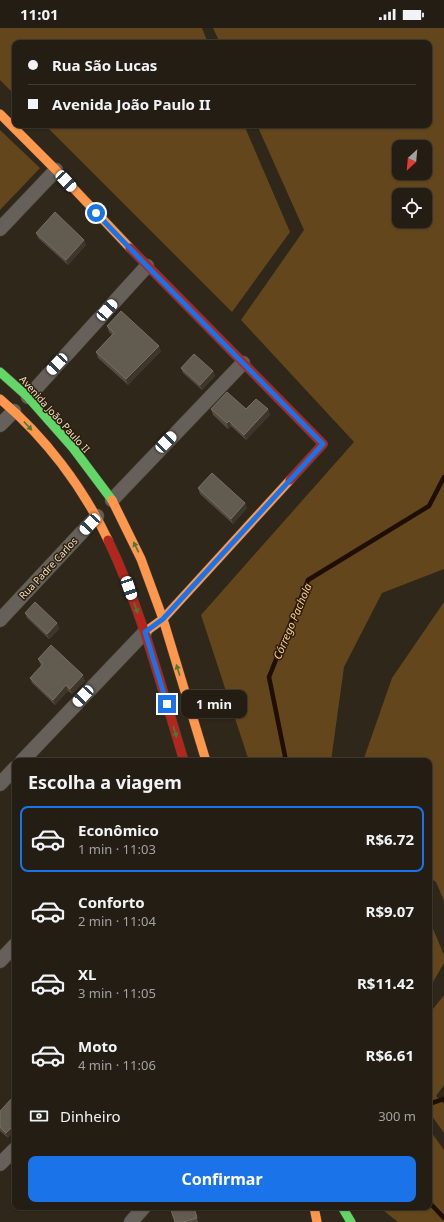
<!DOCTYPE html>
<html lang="pt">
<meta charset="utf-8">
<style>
body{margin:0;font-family:"Noto Sans",sans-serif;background:#2f2a22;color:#f1f3f6;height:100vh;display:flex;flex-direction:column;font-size:15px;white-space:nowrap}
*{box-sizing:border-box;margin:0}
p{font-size:13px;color:#a3a2a0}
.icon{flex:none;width:22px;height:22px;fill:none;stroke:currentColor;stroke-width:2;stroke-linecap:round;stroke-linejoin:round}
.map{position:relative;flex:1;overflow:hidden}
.side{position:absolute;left:12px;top:730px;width:420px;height:452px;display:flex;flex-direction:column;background:#231d14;border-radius:8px;box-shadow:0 1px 3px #0004,0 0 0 1px #403b34}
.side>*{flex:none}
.top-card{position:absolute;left:12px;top:12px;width:420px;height:88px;border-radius:8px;box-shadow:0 1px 3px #0004,0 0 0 1px #403b34;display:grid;align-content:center;height:88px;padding:0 16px;background:#231d14}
.needle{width:26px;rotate:206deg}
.tools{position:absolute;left:392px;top:112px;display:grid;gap:8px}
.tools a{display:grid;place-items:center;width:40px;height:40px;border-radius:8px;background:#231d14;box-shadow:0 1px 3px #0004,0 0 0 1px #403b34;font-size:20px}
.end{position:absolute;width:18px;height:18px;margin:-9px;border:5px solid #1a73e8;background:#fff;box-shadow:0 0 0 2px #fff}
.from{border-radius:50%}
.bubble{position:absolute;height:28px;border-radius:8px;background:#231d14;box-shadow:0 1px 3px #0004,0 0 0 1px #403b34;font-size:13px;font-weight:700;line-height:28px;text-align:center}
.car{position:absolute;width:12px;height:24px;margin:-12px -6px;border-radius:5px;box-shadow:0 0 3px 1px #0007;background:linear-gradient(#fff 24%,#345 0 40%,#fff 0 76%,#345 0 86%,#fff 0)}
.top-card b{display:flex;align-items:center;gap:14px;height:38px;font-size:15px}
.top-card b+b{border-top:1px solid #403b34}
.top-card i{width:10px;height:10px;background:#f1f3f6}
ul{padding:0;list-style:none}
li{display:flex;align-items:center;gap:12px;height:66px;margin:0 8px 6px;padding:0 8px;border:2px solid transparent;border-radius:8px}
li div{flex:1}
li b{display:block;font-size:15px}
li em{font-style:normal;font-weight:700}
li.active{border-color:#1a73e8}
li>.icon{width:36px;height:36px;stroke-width:1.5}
h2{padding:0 16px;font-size:18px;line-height:48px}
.pay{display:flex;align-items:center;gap:10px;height:44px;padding:0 16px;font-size:15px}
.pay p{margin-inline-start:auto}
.primary-button{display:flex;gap:8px;margin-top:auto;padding:8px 16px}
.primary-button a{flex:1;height:46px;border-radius:8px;background:#1a73e8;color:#fff;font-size:16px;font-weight:700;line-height:46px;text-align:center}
.status{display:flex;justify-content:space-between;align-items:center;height:28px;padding:0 20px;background:#231d14;direction:ltr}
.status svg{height:11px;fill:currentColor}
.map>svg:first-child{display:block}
</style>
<div class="status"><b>11:01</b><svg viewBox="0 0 49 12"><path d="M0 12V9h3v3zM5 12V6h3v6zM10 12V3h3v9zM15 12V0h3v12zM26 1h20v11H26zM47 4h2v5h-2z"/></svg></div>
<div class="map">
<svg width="444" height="1194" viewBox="0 0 444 1194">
<rect width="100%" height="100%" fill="#2f271a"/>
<!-- green -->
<path fill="#63461b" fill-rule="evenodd" d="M0,0H202L208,15H15V67L0,52Z
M213,0H444V541L382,565L344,639L331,733H249L201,587L354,414L241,292L304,202L257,97H429V15H220ZM399,119H425V145H399ZM399,167H425V193H399Z
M45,97H244L290,204L232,284Z
M0,102L40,140L0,182Z
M444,574V873L436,854L429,849V733H363L392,650Z
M429,891L444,927V935L429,961Z
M444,967V1057L436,1068L444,1076V1105L429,1084V986Z
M429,1101L444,1122V1194H398L379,1179H429Z"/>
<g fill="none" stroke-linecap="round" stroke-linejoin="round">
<!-- stream -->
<path stroke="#1f0e02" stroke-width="4.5" d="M286,733L269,649L308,552L429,478L444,449
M429,1076L444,1071
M429,1174L444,1190"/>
<defs>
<path id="street" d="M0,201L56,142
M28,369L147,238
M0,397L14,383
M112,472L243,335
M0,592L97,488
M22,733L145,604
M0,756L15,740
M0,933L15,917
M0,1136L15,1121
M131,1194L144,1179"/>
<path id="fast" d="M0,344L28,369L73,420L112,472
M342,1179L351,1194"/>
<path id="slow" d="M0,86L56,142L130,220
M0,371C45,409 83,459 108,512
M112,472L141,531L163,591L206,733
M145,604L163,591L290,452
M314,1179L317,1194"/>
<path id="jam" d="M130,220L323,416L290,452
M108,512C142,583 161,658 184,733"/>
</defs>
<!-- street casing -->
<use href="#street" stroke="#4b4339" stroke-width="15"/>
<!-- fast casing -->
<use href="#fast" stroke="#4b4339" stroke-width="10"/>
<!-- slow casing -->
<use href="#slow" stroke="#4b4339" stroke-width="10"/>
<!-- jam casing -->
<use href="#jam" stroke="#4b4339" stroke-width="10"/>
<!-- street -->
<use href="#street" stroke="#65605a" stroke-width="14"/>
<!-- fast -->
<use href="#fast" stroke="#63d668" stroke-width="9"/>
<!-- slow -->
<use href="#slow" stroke="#ff974d" stroke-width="9"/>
<!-- jam -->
<use href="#jam" stroke="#b3261e" stroke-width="9"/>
</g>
<!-- wall -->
<path fill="#524b40" d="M36,205L84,212L86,217L68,237L38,210Z
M107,298L161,323L128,357L98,330L96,324L112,307L109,304Z
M181,340L213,343L215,348L202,362L183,345Z
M211,381H268L270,387L246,412L231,398L228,401L213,387Z
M198,460L245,475L247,480L233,496L200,466Z
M25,585L57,595L59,601L49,611L27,590Z
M38,631L85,653L72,666L68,663L55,677L32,655L30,650L41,638Z
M0,1083L8,1110L0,1103Z
M194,1179L198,1194H175Z"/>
<!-- shaded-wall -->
<path fill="#3d362a" d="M84,212L86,217L68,237L66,232Z
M159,318L161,323L128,357L126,351Z
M213,343L215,348L202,362L200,357Z
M268,381L270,387L246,412L244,407Z
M229,393L231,398L228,401L227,395Z
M245,475L247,480L233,496L231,491Z
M57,595L59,601L49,611L47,606Z
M83,647L85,653L72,666L70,661Z
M66,657L68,663L55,677L53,672Z
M15,1096V1103L8,1110L6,1105Z"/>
<!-- building -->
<path fill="#625b4f" stroke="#776f63" d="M55,184L84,212L66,232L36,205Z
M121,283L159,318L126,351L96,324L114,305L107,298Z
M194,326L213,343L200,357L181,340Z
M227,364L246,381L256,371L268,381L244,407L229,393L227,395L211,381Z
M212,445L245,475L231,491L198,460Z
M35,574L57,595L47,606L25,585Z
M51,617L83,647L70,661L66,657L53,672L30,650L43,636L38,631Z
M15,1067V1096L6,1105L0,1099V1083Z
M170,1179H194L197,1190L183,1194H175Z"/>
<!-- one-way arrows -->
<defs><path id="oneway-solid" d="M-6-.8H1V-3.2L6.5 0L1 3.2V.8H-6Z"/></defs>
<g fill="#487a38">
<use href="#oneway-solid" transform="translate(28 398) rotate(47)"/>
<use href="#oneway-solid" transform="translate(136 519) rotate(-116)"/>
<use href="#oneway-solid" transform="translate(136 580) rotate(70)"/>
<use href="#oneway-solid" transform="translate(178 642) rotate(-107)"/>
<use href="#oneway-solid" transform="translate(175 704) rotate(73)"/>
</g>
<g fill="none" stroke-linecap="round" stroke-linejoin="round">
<!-- route -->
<path stroke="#1a73e8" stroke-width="5" d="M96,185L147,238L323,416L163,591L145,604L167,676"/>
</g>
<g text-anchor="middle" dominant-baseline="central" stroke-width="3" stroke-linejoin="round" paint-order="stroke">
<!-- street labels -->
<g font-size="10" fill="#e7ddcf" stroke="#2e1e07">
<text transform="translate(55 386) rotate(48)">Avenida João Paulo II</text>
<text transform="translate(48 540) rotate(-47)">Rua Padre Carlos</text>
</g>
<!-- water labels -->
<g font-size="11" font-style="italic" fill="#f7cc94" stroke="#2e1e07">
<text transform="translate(292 593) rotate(-67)">Córrego Pachola</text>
</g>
</g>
</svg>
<div class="tools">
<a><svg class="needle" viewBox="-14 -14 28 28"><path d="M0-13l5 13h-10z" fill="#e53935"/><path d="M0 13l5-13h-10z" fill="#a3a2a0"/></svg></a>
<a><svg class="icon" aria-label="locate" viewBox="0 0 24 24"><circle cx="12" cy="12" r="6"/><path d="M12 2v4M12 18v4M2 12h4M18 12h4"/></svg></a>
</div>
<i class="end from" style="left:96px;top:185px"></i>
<i class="end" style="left:167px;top:676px"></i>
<div class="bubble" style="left:181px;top:662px;width:66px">1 min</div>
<i class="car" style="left:66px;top:153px;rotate:137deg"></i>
<i class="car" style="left:107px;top:282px;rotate:42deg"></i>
<i class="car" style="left:57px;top:336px;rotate:223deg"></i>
<i class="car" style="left:166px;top:414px;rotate:44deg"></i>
<i class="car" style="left:90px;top:496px;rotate:223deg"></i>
<i class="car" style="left:129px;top:560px;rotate:161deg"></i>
<i class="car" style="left:83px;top:668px;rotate:223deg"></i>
<div class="top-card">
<b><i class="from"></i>Rua São Lucas</b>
<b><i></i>Avenida João Paulo II</b>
</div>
<section class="side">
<h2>Escolha a viagem</h2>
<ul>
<li class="active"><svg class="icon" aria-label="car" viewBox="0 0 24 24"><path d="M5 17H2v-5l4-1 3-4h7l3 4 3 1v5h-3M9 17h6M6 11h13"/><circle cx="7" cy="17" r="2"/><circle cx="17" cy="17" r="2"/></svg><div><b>Econômico</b><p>1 min · 11:03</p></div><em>R$6.72</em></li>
<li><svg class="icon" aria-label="car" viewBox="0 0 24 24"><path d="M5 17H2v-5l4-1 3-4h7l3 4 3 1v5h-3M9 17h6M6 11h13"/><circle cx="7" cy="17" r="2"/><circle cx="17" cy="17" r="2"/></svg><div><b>Conforto</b><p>2 min · 11:04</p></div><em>R$9.07</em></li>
<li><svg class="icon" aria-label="car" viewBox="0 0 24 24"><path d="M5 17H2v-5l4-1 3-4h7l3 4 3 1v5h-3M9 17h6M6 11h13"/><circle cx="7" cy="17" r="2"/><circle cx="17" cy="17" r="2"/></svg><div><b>XL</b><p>3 min · 11:05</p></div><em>R$11.42</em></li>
<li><svg class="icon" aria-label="car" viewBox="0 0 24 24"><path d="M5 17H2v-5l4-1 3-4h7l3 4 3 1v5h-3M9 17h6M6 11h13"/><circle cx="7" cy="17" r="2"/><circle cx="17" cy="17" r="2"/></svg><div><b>Moto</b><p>4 min · 11:06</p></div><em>R$6.61</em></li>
</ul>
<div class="pay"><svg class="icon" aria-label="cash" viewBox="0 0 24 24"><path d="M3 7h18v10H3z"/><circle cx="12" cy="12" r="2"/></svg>Dinheiro<p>300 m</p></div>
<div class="primary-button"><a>Confirmar</a></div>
</section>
</div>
